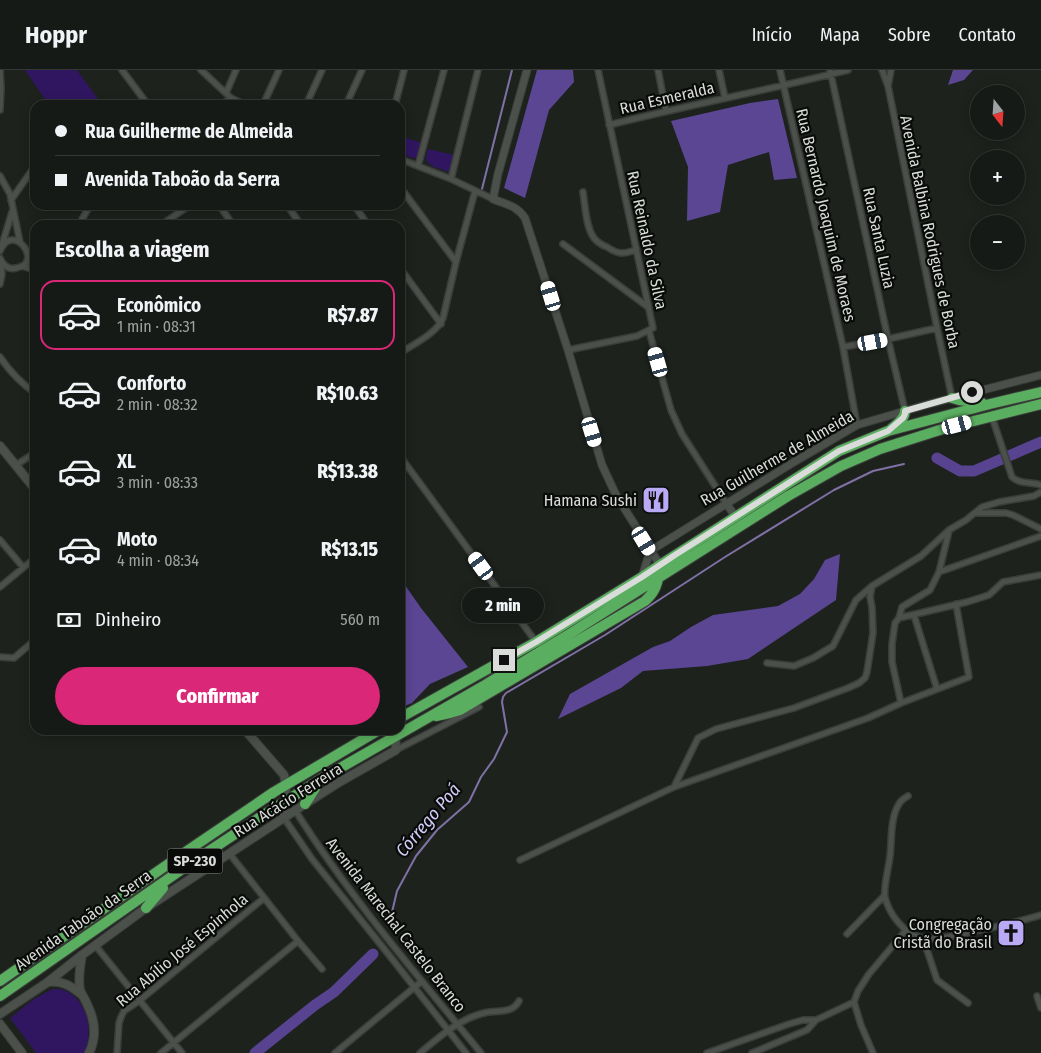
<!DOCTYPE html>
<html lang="pt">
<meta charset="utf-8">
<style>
body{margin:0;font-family:"Fira Sans Condensed",sans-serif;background:#1f231f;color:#f1f3f6;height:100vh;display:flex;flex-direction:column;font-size:19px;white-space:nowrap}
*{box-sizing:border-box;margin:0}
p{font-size:16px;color:#9ea1a1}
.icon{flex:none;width:28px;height:28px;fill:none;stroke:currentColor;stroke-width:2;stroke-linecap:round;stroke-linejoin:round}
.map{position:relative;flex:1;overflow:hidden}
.sheet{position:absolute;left:30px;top:150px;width:375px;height:515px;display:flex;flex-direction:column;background:#161a16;border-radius:15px;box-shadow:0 2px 12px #0003,0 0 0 1px #353835}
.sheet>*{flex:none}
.hud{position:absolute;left:30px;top:30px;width:375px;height:110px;border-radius:15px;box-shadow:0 2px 12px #0003,0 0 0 1px #353835;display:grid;align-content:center;height:110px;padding:0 25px;background:#161a16}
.needle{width:32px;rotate:163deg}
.tools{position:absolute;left:970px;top:15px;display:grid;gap:10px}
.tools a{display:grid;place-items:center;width:55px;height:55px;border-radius:50%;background:#161a16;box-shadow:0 2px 12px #0003,0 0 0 1px #353835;font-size:25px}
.end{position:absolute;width:22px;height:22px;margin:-11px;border:6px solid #d9dcd9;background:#111;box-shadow:0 0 0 2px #111}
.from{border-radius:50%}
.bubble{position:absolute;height:35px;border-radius:18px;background:#161a16;box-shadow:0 2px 12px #0003,0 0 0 1px #353835;font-size:16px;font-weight:800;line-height:35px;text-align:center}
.car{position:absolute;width:15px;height:30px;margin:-15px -8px;border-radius:6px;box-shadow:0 0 4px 1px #0007;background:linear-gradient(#fff 24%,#345 0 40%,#fff 0 76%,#345 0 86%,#fff 0)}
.hud b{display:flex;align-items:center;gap:18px;height:48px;font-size:19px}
.hud b+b{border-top:1px solid #353835}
.hud i{width:12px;height:12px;background:#f1f3f6}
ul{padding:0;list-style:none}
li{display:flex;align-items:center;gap:15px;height:70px;margin:0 10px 8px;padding:0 15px;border:2px solid transparent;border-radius:15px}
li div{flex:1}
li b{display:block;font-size:19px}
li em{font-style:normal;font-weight:800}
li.current{border-color:#db2777}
li>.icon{width:45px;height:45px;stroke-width:1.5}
h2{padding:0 25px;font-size:22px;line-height:60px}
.pay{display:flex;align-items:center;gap:12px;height:55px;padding:0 25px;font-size:19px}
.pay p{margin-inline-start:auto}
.cta{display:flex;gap:10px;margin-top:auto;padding:10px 25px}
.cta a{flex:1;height:58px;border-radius:30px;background:#db2777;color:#fff;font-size:20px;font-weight:800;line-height:58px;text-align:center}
header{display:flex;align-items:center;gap:30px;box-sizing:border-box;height:70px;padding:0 25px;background:#161a16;border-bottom:1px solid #353835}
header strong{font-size:24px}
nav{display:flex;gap:28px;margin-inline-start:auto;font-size:18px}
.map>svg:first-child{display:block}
</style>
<header>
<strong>Hoppr</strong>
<nav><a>Início</a><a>Mapa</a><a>Sobre</a><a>Contato</a></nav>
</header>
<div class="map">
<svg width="1041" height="983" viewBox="0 0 1041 983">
<rect width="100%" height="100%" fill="#1d221d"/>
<!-- green -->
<path fill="#301660" d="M25,0H77L98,29L90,35H49Z
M400,66L422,73L418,88H413L400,83Z
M428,79L454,85L449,102L434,97L427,92L426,88Z
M52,919C56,919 61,919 64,920C88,930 94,962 84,983H36L10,948L34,929Z"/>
<!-- forest -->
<path fill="#5b4693" d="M537,0H573L574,12L549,40L525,128L504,118Z
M953,0H973L964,10L948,15Z
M778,29L797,108L774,110L769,82L728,95L720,142L687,151L688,97L671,51L750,33Z
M840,484L836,530L748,589L707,596L643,601L621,618L558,649L570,624L653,577L670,571L691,557L713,545L778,536L800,524L814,509L825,490Z
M400,508L421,538L468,597L430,614L412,633L400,638Z"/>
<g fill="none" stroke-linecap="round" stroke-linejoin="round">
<!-- stream -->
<path stroke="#7f71a6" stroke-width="2" d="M482,119L512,0
M389,855L397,821L416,786L437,760L469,732L481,707L494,689L507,662L502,632L503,627L506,623L605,565L725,487L834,420L873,401L904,394"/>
<!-- river -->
<path stroke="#584390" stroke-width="11" d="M937,388L960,401H974L1041,372
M255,983L315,935L334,922L373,884"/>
<defs>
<path id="minor" d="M122,0L148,35
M201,0L231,28L246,35
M658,0L666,41
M719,0L725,28
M780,0L843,277L857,355
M830,0L888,269L905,341
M882,0L888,16
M891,0L888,16L937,258L952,328
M226,23L236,0
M221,35L231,28
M263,35L279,0
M306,35L322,0
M346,35L362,0
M395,35L404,0
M0,40L1,18L0,0
M609,55C689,35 768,20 848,0
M400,89L451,109L493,129
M418,96L444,0
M0,106L10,124L20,172
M451,109L478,0
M400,117L456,192
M583,122C585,135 586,158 594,168C597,172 602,175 607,177C619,185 623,184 636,180
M11,130L35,96
M219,135L233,155
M287,135L301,155
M354,135L368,155
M79,155L90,135
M161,155L190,135
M563,174L648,237
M2,175L12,142
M0,181C13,150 45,194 16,198C8,200 3,195 0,188
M22,196L35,200
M400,198L441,254
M0,214L2,204L0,190
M649,261L671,340L682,364L726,433
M843,277L888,269L937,258
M568,280L637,266L653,258L598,0
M400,283C414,274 437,263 443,248L456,192L475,121
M0,287C10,302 21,313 35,323
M992,347L1012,407C1019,414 1031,412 1041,415
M400,386L536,572
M16,395L35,383
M976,443H1006L1013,445L1041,459
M0,470L23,497
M939,502L1041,466
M0,517L35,488
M914,545L937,619
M899,548L967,532L989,525L1003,512L1041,505
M0,587L14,588L35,570
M767,593L794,596L813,588L833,576L856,530L872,516L921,486L949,460L966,450L982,437L999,432L1034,426L1041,422
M901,633L892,592V574L895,553L899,548L902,537L930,520L939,502L949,461
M396,680L479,637
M674,717L698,668L716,659L794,638L848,618L859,613L865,608L867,602L873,563L872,537L870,527L872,516
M908,726C905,728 901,730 899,734C890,748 892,769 890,786C889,796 883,818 885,827C889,844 904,864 922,868C935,871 950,866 963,864C989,858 1015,853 1041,845
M295,740C349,826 417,905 481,983
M284,748L312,789L389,885L466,983
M229,783L298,871L322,899
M520,790L674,717L868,648L901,633L969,607L956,534
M847,864L884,826
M923,868L937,910L968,933
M95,875L182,983
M1037,926L1041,938
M117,983L119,953L121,947L124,941L139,931L264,828
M161,983L298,871
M335,983L422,911
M420,983C439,967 459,949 484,943C496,940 513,944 519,931
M707,983L789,954L803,950H816
M752,983L807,960L816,950L854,932
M873,983L861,955L854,932L858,921L869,904L906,860"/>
<path id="tertiary" d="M527,0L498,104L493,129C507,135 516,135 525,148L568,280L602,395L616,425L660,495
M726,433L737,449
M650,481L794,392L857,355L929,334L1041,305
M642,507L650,481"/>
<path id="secondary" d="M0,376L35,419
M245,660L284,705L286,715L284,748
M82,885C80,896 78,908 80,920C82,925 85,929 87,934C95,950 97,967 89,983
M48,912C62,910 71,916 82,925
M0,944L48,912L82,885L146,838L305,734L338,713L396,680L395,660
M0,954L22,983"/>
<path id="motorway" d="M952,328L959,330L982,333
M891,359C897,354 905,349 905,341
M436,646L450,643L460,640L645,531C654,523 657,516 659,504
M400,648L536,572L642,507L660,495L839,381L888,361L990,334L1041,322
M305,734L319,712
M146,838L163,818
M0,911L187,781L274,722L379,660
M0,926L188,795L265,744L321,709L485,615L571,563L788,426L841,396L880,379L946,358L1041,334"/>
</defs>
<!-- minor casing -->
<use href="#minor" stroke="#3a3d3a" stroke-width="8"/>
<!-- tertiary casing -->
<use href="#tertiary" stroke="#3a3d3a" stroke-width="9"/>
<!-- secondary casing -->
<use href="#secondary" stroke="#3a3d3a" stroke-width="10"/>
<!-- motorway casing -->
<use href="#motorway" stroke="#3a3d3a" stroke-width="12"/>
<!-- minor -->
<use href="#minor" stroke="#4b504b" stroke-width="5"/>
<!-- tertiary -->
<use href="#tertiary" stroke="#4b504b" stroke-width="7"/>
<!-- secondary -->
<use href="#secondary" stroke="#4b504b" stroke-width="8"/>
<!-- motorway -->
<use href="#motorway" stroke="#5aae5f" stroke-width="10"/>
</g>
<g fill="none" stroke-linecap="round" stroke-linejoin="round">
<!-- route -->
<path stroke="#d9dcd9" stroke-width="6" d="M504,590L536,572L642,507L675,485L839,381L888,361L903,348L905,344V341L972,322"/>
</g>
<!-- icons -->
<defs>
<symbol id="restaurant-square" viewBox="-11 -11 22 22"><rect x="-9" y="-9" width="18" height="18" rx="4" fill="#baaaf6" stroke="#090b09"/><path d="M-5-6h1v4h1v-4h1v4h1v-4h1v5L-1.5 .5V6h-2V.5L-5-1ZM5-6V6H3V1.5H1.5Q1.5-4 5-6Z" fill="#111"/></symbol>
<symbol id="church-square" viewBox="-11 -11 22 22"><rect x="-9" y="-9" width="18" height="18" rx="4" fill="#baaaf6" stroke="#090b09"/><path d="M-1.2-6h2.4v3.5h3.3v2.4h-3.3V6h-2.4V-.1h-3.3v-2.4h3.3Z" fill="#111"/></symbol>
</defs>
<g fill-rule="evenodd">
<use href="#restaurant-square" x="640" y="414" width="32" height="32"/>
<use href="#church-square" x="995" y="847" width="32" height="32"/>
</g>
<g text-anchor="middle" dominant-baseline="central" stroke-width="4.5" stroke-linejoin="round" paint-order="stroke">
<!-- shield labels -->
<rect fill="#090b09" stroke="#9b9d9b" stroke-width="1" x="167.5" y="778.5" width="55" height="25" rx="4"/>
<g font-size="15" font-weight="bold" fill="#d9dcd9">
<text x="195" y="791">SP-230</text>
</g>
<!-- street labels -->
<g font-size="16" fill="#d9dcd9" stroke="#090b09">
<text transform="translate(667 28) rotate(-13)">Rua Esmeralda</text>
<text transform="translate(826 145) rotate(77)">Rua Bernardo Joaquim de Moraes</text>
<text transform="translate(930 162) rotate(78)">Avenida Balbina Rodrigues de Borba</text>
<text transform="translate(879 168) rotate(78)">Rua Santa Luzia</text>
<text transform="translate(647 170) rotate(78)">Rua Reinaldo da Silva</text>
<text transform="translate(777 388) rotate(-30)">Rua Guilherme de Almeida</text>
<text transform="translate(288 730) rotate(-32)">Rua Acácio Ferreira</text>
<text transform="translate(83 850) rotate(-35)">Avenida Taboão da Serra</text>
<text transform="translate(396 855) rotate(52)">Avenida Marechal Castelo Branco</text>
<text transform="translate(182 880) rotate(-40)">Rua Abílio José Espinhola</text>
</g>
<!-- poi labels -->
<g font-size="16" fill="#d9dcd9" stroke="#090b09" text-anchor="end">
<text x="637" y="430">Hamana Sushi</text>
<text x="992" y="854">Congregação<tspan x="992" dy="18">Cristã do Brasil</tspan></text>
</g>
<!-- water labels -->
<g font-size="18" font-style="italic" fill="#d4ccf8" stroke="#090b09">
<text transform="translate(428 750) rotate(-50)">Córrego Poá</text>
</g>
</g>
</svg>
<div class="tools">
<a><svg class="needle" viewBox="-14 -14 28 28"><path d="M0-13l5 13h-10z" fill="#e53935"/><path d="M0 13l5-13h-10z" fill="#9ea1a1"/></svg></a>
<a>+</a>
<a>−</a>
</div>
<i class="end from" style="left:972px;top:322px"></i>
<i class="end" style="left:504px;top:590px"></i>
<div class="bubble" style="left:462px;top:518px;width:82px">2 min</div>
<i class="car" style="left:551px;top:226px;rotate:343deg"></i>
<i class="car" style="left:873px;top:272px;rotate:80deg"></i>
<i class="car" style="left:658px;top:292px;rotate:344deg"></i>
<i class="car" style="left:957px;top:355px;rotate:75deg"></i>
<i class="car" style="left:592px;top:362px;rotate:163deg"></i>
<i class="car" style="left:644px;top:471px;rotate:149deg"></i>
<i class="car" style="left:481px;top:496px;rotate:324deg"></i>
<div class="hud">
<b><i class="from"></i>Rua Guilherme de Almeida</b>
<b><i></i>Avenida Taboão da Serra</b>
</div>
<section class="sheet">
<h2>Escolha a viagem</h2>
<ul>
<li class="current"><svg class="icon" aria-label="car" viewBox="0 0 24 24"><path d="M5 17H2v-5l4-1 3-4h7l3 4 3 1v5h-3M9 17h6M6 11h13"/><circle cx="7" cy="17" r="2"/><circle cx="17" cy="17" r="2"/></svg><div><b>Econômico</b><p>1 min · 08:31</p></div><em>R$7.87</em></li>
<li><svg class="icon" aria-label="car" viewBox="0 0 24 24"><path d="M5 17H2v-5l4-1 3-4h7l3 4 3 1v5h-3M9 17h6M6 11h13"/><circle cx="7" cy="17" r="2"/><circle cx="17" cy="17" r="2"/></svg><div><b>Conforto</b><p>2 min · 08:32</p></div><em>R$10.63</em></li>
<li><svg class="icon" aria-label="car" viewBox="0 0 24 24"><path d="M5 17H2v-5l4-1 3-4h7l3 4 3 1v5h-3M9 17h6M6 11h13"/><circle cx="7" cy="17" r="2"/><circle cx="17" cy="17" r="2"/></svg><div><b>XL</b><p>3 min · 08:33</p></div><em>R$13.38</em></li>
<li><svg class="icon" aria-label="car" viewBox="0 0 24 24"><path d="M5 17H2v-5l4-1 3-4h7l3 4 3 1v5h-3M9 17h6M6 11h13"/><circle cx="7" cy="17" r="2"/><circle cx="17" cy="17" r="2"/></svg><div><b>Moto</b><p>4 min · 08:34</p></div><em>R$13.15</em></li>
</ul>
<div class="pay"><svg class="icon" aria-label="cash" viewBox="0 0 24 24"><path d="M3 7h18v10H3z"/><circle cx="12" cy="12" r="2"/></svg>Dinheiro<p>560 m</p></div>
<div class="cta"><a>Confirmar</a></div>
</section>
</div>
